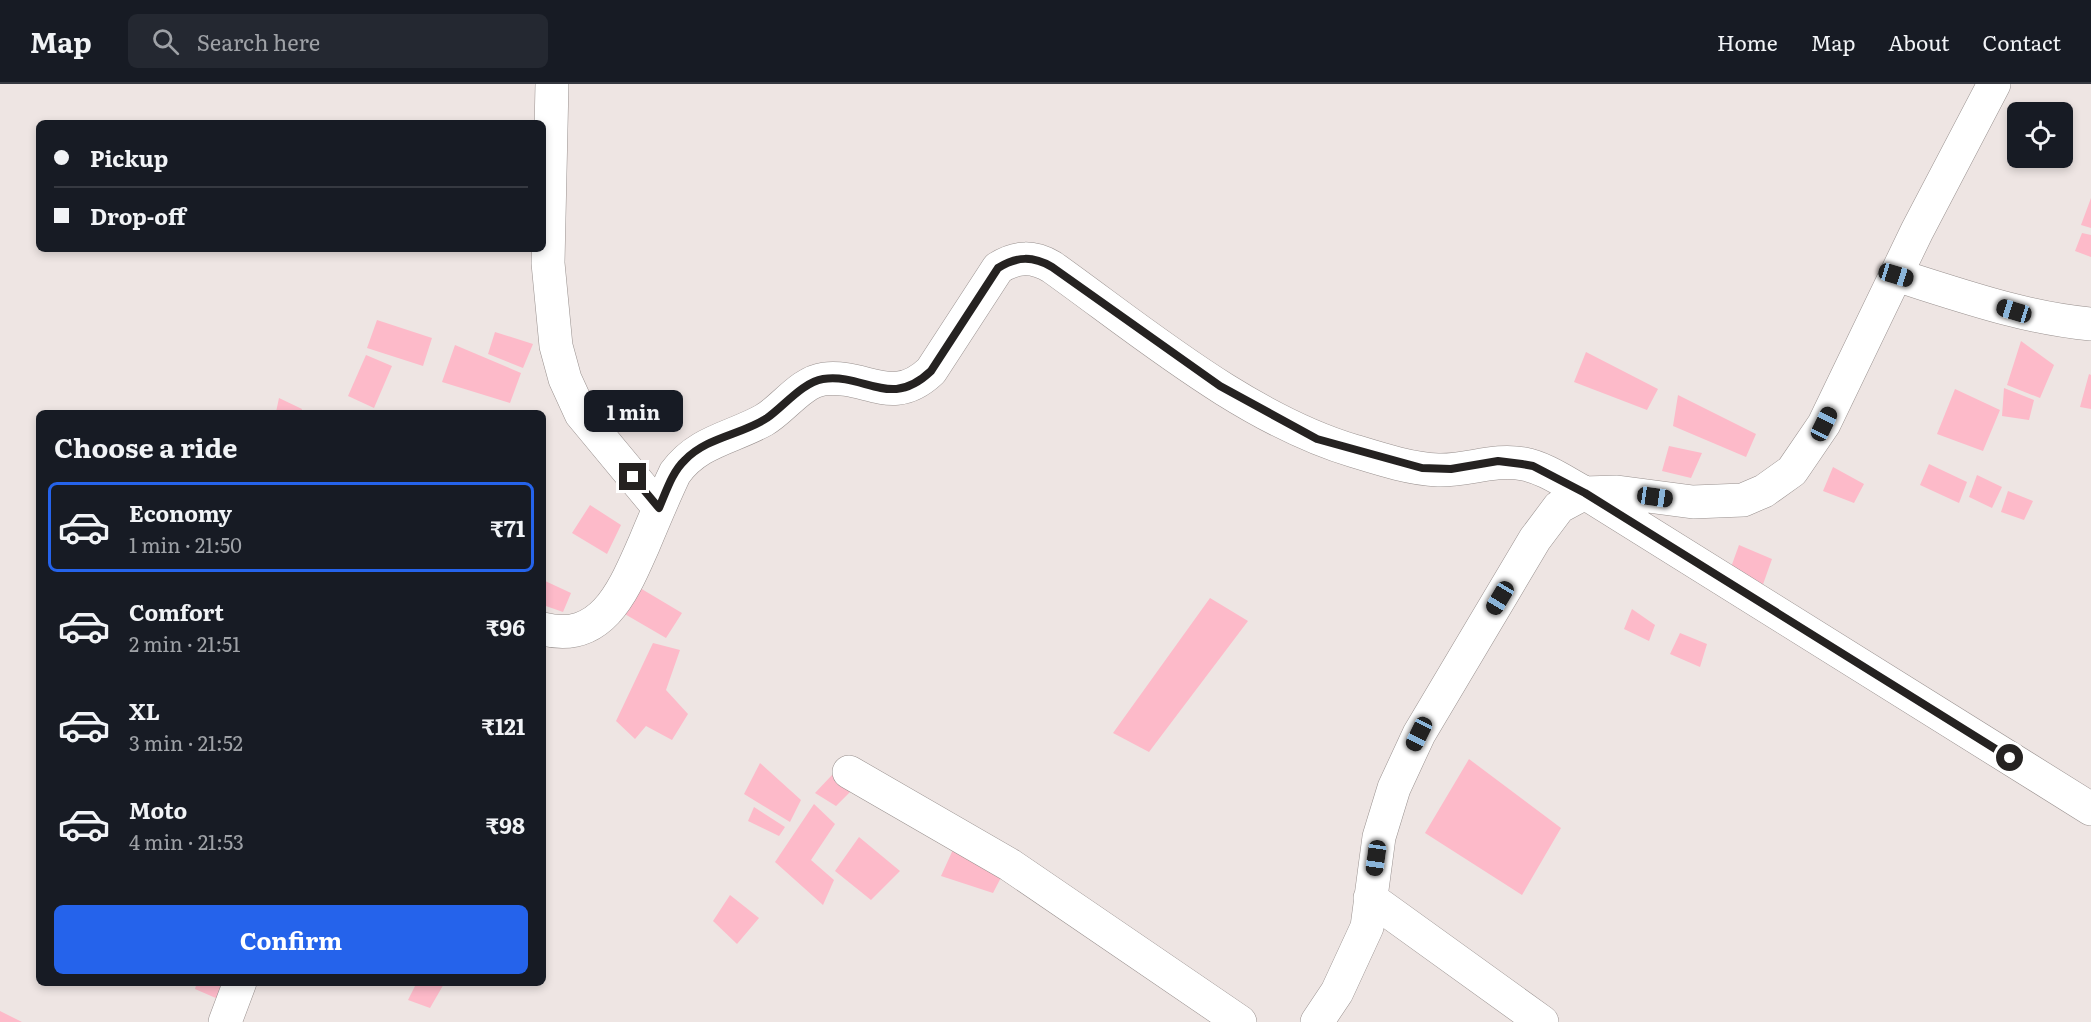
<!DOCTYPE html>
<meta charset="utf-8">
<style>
body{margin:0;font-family:Literata,serif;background:#242831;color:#f1f3f6;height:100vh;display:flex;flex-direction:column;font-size:22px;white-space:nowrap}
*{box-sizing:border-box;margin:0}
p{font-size:20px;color:#9ea1a6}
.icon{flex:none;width:33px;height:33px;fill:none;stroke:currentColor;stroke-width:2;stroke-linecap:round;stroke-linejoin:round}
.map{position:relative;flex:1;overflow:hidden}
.drawer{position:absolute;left:36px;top:326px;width:510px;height:576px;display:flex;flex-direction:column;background:#171b24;border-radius:9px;box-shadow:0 3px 9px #0003}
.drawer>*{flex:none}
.top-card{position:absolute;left:36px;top:36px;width:510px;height:132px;border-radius:9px;box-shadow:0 3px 9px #0003;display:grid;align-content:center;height:132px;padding:0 18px;background:#171b24}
.controls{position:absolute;left:2007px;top:18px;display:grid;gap:12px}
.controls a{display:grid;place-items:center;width:66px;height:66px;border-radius:9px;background:#171b24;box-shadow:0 3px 9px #0003;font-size:30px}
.end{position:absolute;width:27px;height:27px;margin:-14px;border:8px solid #252221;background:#fff;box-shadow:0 0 0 3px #fff}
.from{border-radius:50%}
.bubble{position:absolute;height:42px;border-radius:9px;background:#171b24;box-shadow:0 3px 9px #0003;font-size:20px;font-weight:700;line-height:42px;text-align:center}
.car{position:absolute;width:18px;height:36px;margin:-18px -9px;border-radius:8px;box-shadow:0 0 4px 2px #0007;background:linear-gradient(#222 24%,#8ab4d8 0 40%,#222 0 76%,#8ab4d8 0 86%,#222 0)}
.top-card b{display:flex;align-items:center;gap:21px;height:57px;font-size:22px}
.top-card b+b{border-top:2px solid #363941}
.top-card i{width:15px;height:15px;background:#f1f3f6}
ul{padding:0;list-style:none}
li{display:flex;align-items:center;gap:18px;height:90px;margin:0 12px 9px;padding:0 6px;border:3px solid transparent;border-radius:9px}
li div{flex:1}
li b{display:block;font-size:22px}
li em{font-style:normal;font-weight:700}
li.active{border-color:#2563eb}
li>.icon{width:54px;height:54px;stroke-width:1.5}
h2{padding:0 18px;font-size:27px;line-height:72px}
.action{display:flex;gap:12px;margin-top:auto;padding:12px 18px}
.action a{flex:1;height:69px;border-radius:9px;background:#2563eb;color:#fff;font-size:24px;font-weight:700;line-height:69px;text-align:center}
header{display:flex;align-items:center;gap:36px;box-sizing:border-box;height:84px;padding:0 30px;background:#171b24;border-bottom:2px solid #363941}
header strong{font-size:28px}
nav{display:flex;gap:33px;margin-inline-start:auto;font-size:21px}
.search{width:420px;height:54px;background:#242831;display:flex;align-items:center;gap:15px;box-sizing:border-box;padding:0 21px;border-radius:9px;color:#9ea1a6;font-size:22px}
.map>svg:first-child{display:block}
</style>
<header>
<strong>Map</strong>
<div class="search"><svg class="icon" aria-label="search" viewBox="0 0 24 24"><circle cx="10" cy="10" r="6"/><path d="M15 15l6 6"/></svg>Search here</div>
<nav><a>Home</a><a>Map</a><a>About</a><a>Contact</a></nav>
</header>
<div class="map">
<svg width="2091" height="938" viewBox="0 0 2091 938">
<rect width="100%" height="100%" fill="#eee5e3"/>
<!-- building -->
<path fill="#fdbac9" d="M2091,114V144L2081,141Z
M2082,149L2091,151V173L2075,167Z
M377,236L432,254L423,282L367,264Z
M495,248L533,260L523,284L488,270Z
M2021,257L2054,281L2040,314L2007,301Z
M455,261L521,289L510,319L442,298Z
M1586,268L1658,305L1647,326L1574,298Z
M366,271L392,282L374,324L348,312Z
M2089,290L2091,291V325L2080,323Z
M2004,304L2034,316L2029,336L2002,332Z
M1955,305L2000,326L1983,367L1937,350Z
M1678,311L1756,350L1746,373L1673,342Z
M279,314L302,325L301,328H276Z
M1669,362L1702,369L1691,394L1662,387Z
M1929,380L1967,398L1959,419L1920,401Z
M1833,383L1864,400L1854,419L1823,407Z
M1977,391L2002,403L1992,424L1969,413Z
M2008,407L2033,417L2024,436L2001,428Z
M590,421L621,441L607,470L572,449Z
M1739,461L1772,475L1761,506L1726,497Z
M543,496L571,509L563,528L543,521Z
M640,504L682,529L666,554L623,529Z
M1210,514L1248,537L1149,668L1113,649Z
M1632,525L1655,541L1649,557L1624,545Z
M1680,549L1707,560L1700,583L1670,570Z
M653,559L680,566L666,606L688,630L672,656L646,642L635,655L616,637Z
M1469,675L1561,744L1522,811L1425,749Z
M760,679L801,716L790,738L744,710Z
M832,691L851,707L836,722L815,709Z
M814,720L835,740L811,776L834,796L823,821L775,778Z
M754,723L785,743L779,752L748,737Z
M859,753L900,787L871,816L835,787Z
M956,759L1008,780L993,809L941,792Z
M730,811L759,834L737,860L713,837Z
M197,898H232L225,918L195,905Z
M417,898H445L430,924L408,916Z
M0,927L22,938H0Z"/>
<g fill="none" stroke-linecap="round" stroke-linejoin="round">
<defs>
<path id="minor" d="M552,0L548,179L556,262L565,295L581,330L659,424
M1896,191C1960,211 2024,234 2091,240
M543,545C603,560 624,505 644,460C654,436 664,412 675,389C698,357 732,354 764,336C783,325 801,298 824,295C867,290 892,324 931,287L998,184C1017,172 1033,172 1052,183C1143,248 1246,335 1354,367C1380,375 1411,385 1438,386C1468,387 1494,374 1524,380C1545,384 1566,399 1585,409L2091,725
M849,688L1010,781L1240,938
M1370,814L1542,938
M225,938L240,898
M1317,938L1337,908L1367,843L1379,753L1394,704L1419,650L1535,455L1559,423L1585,409L1617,408L1693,418L1743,416L1764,407L1792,387L1824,340L1917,147L1994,0"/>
</defs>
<!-- minor casing -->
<use href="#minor" stroke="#99918f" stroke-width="34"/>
<!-- minor -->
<use href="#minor" stroke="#fff" stroke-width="33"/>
</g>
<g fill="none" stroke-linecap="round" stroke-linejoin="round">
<!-- route -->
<path stroke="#252221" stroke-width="8" d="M633,393L659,424C666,408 672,388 685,376C707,353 741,351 767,334C783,323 803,298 823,295C866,289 890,326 931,287L998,184C1017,172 1033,172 1052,183L1220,302L1317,355L1422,384L1451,385L1498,377L1522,380L1533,382L1585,409L2010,674"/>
</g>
</svg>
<div class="controls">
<a><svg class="icon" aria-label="locate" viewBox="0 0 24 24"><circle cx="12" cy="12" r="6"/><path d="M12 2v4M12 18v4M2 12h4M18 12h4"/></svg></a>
</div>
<i class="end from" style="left:2010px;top:674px"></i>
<i class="end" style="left:633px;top:393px"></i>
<div class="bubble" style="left:584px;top:306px;width:99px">1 min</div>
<i class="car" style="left:1896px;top:191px;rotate:107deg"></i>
<i class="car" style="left:2014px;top:227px;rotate:287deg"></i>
<i class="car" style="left:1824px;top:340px;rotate:26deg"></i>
<i class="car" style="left:1655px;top:413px;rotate:98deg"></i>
<i class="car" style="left:1500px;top:514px;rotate:211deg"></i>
<i class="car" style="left:1419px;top:650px;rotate:206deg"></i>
<i class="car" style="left:1376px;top:774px;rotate:188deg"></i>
<div class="top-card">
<b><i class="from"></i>Pickup</b>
<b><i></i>Drop-off</b>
</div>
<section class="drawer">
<h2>Choose a ride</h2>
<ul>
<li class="active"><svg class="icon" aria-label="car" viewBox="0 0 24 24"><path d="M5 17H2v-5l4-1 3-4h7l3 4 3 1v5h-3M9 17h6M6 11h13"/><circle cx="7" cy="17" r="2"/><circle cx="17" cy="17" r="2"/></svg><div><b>Economy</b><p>1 min · 21:50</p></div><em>₹71</em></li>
<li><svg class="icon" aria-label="car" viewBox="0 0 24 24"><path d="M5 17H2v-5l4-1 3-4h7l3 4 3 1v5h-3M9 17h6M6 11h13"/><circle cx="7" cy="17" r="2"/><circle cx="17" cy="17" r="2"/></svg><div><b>Comfort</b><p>2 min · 21:51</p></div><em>₹96</em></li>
<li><svg class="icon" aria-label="car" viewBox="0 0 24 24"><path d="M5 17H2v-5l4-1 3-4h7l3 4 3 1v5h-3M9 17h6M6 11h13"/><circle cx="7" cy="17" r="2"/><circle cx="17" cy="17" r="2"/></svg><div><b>XL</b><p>3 min · 21:52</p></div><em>₹121</em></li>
<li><svg class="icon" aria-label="car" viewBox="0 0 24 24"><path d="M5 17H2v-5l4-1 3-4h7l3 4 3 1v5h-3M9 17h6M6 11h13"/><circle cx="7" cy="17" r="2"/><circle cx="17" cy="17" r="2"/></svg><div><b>Moto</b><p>4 min · 21:53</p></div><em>₹98</em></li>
</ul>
<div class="action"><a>Confirm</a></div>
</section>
</div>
